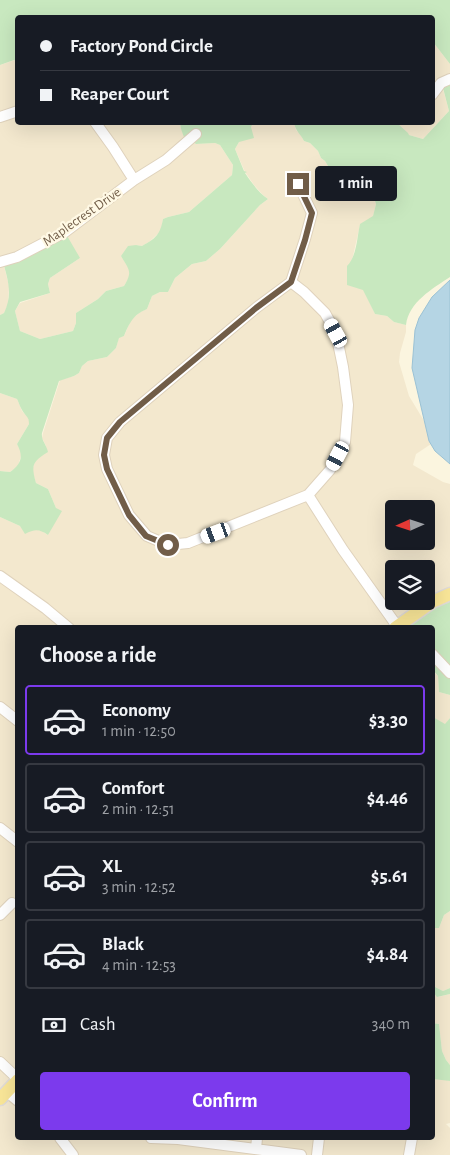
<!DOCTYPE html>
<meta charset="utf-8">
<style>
body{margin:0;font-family:"Alegreya Sans",sans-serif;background:#242831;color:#f1f3f6;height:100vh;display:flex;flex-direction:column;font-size:19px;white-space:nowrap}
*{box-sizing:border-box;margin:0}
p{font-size:16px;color:#9ea1a6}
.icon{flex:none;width:28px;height:28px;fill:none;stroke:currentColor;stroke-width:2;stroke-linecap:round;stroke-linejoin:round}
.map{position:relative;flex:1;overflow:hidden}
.drawer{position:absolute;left:15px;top:625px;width:420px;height:515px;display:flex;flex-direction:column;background:#171b24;border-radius:5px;box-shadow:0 5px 20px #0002}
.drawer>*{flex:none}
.top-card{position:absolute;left:15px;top:15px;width:420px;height:110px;border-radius:5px;box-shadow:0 5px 20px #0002;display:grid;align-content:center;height:110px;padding:0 25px;background:#171b24}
.needle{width:32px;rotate:267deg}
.fabs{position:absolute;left:385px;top:500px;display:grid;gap:10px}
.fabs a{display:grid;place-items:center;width:50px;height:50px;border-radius:5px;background:#171b24;box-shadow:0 5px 20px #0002;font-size:25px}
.end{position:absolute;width:22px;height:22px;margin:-11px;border:6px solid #715d48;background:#fff;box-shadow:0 0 0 2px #fff}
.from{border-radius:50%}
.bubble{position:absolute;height:35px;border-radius:5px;background:#171b24;box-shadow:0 5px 20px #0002;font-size:16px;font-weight:700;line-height:35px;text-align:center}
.car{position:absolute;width:15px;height:30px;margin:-15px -8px;border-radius:6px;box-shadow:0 0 4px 1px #0007;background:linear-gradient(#fff 24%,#345 0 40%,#fff 0 76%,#345 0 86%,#fff 0)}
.top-card b{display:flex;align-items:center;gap:18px;height:48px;font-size:19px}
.top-card b+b{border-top:1px solid #363941}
.top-card i{width:12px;height:12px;background:#f1f3f6}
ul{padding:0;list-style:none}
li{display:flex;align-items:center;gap:15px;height:70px;margin:0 10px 8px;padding:0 15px;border:2px solid #363941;border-radius:5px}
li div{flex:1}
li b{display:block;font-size:19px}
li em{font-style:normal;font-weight:700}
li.active{border-color:#7c3aed}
li>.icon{width:45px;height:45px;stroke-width:1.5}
h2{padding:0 25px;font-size:22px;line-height:60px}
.pay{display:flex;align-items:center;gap:12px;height:55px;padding:0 25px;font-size:19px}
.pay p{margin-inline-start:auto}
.primary-button{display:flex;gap:10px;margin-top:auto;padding:10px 25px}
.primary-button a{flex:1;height:58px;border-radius:5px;background:#7c3aed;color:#fff;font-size:20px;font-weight:700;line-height:58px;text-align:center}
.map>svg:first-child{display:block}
</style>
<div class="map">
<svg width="450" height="1155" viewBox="0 0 450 1155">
<rect width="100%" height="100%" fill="#fbf5df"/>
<!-- residential -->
<path fill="#f3e8ce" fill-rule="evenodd" d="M433,42L450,64V85L443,89L449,111L423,139L409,135L397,123L432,122Z
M15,60L17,61L18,122L180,123L181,129L190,140L196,144L215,143L220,145L233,165L232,175L189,212L168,217L163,219L161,231L149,242L142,246L136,245L121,256L130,270L129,278L124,286L106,291L98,299L76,313V323L73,331L40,339L20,331L15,311L20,303L50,293L48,284L50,278L80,258L3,262L9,286L8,305L4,313L0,315V65Z
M253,123H294L296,130L301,135L304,141L310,143L318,151L321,158L325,161L328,166L333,168L339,174L342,181L362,186L366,191L372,195L376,204L373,217L360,225L353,256L351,262L375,314L387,316L394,322L406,325V332L400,353L399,362L409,396L429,429L431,444L416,454L413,465L443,482L450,484V593L393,627L18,628V1138H432L433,1079L447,1080L450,1081V1123L446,1124L450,1128V1155H0V517L20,526L42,531L48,535L56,508L48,489L36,483L32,470L36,459L46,446L42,438L43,433L60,380L74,376L79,373L82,366L88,361L107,357L116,348L119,337L124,336L131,320L140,312L147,309L152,296L160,292H168L175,278L192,264L206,261L220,249L260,205L268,199L263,195L254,185L245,172L235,149L239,142L251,127ZM394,509H426V541H394ZM394,569H426V601H394Z
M0,393L17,399L22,411L28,417L29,421V424L17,444L21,451V456L18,466L10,472L0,471Z
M432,670L438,676L439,692L450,695V718L445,725L433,717Z
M450,911V988L443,991L433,986L432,928H439L444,915Z
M432,992L438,997L450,994V1065L446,1060L442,1051L439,1024L433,1023Z"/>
<!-- green -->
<path fill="#c8e8bf" d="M0,0H450V64L433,42L432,18H18L17,61L14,60L0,65Z
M450,85V277C432,289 409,302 406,325L394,322L387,316L375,314L363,290L347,285V266C357,256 357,237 360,224L373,216L376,204L373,195L366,191L362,186L342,181L339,174L333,168L328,166L325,161L321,158L318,151L310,143L304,141C300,133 296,132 294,123H397L408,133L409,135L423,139L449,111L443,88Z
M180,123H253L251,127L254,138L239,142L235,149L244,171L247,172L245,173C252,183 258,192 268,199L260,205L220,249L206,261L192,264L175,278L168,292H160L152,296L147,309C133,315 130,322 124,336L119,338L116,348L107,357L88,361L82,366L79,373L74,376L59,381L42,433C41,440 46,444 48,452C32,462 31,465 36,483L48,489L56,508L62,511L48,535C39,529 35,529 25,534L20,526L0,517V471L10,472C21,464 24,457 17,444L29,424C29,416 26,417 22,410C20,407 19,403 17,399L0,393V315L4,313C13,295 8,280 3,262L66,234L80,258L50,278L48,284L50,293L20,302L15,311L20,331L40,339L73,331L76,323V313L98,299L106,291L124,286C133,271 129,270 121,256L128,246L136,245L142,246C156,238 160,235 163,219L168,217L189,212L232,175L233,165L220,145L215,143L196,144L190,140H185L181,129Z
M450,593V695L439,692L438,676L433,670L432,628H393Z
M433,717L445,724L450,718V911L444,915L439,928H433Z
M433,986L443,991L450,988V994L437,997L433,992Z
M432,1023L439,1024L442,1051L446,1060L450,1065V1081L433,1079Z"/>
<!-- water -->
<path fill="#b5d5e4" stroke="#9bc2d5" d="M450,280V464L435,451L429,441L412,368L415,330L419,318L432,297Z"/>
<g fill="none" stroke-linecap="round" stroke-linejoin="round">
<defs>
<path id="minor" d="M432,95L441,83L450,79
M0,117L18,111
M95,122L113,147L134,180
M0,262L17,257L65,232L134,180L166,160L196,134
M291,282L304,292L325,313L336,333L343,367L348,405L345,442L330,470L308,495L188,543L168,545L147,536L129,515L107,469L104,455L107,438L120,422L256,308Z
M291,282L305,239L312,213L298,184
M308,495L343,550L397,626
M0,576L45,608L69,628
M432,654L450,673
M0,707L18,721
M0,828L18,842
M0,915L12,903
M0,1062L18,1079
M7,1092L18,1101
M60,1138L73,1155
M151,1138L178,1139L301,1155
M256,1149L257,1138
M317,1155L319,1138
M409,1155L412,1138"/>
<path id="major" d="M395,628L432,602L450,594
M0,1099L18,1080"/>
</defs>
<!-- minor casing -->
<use href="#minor" stroke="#dfd2bc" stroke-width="12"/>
<!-- major casing -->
<use href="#major" stroke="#e0dbd7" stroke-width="15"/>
<!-- minor -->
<use href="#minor" stroke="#fff" stroke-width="10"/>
<!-- major -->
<use href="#major" stroke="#f9e698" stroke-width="12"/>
</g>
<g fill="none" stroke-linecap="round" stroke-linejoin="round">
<!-- route -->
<path stroke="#715d48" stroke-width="6" d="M168,545L146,536L129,515L107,469L104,455L107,438L120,422L256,308L291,282L305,240L312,213L298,184"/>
</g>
<g text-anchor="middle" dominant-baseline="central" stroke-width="4.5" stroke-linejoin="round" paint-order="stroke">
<!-- street labels -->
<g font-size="14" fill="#715d48" stroke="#fff9e5">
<text transform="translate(82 217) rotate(-35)">Maplecrest Drive</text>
</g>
</g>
</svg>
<div class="fabs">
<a><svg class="needle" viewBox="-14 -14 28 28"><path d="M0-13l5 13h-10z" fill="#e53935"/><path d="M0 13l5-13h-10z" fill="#9ea1a6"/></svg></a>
<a><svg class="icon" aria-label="layers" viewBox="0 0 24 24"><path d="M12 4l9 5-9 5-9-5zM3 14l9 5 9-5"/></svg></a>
</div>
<i class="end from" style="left:168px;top:545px"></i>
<i class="end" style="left:298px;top:184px"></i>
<div class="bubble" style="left:315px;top:166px;width:82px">1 min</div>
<i class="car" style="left:336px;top:333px;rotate:331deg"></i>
<i class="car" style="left:338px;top:456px;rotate:208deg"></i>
<i class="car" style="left:216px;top:533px;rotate:250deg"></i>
<div class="top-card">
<b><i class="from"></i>Factory Pond Circle</b>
<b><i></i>Reaper Court</b>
</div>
<section class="drawer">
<h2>Choose a ride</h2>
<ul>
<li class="active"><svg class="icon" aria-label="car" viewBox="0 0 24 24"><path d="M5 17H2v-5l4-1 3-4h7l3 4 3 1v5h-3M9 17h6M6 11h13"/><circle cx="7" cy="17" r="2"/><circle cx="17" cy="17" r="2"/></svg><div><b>Economy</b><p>1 min · 12:50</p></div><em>$3.30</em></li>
<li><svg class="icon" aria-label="car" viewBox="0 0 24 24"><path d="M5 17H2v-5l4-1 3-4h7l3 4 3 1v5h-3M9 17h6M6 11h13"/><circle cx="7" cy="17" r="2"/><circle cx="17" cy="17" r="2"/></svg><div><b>Comfort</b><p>2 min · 12:51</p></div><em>$4.46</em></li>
<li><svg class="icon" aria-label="car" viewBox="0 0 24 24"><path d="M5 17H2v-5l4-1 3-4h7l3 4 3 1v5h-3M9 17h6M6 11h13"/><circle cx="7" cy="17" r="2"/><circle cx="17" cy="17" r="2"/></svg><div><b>XL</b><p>3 min · 12:52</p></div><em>$5.61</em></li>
<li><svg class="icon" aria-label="car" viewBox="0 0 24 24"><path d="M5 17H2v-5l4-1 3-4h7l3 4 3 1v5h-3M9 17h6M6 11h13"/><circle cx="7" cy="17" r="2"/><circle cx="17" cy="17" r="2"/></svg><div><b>Black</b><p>4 min · 12:53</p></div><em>$4.84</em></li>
</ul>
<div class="pay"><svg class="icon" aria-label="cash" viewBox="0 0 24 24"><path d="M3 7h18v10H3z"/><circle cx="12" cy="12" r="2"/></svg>Cash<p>340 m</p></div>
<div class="primary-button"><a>Confirm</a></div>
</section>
</div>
